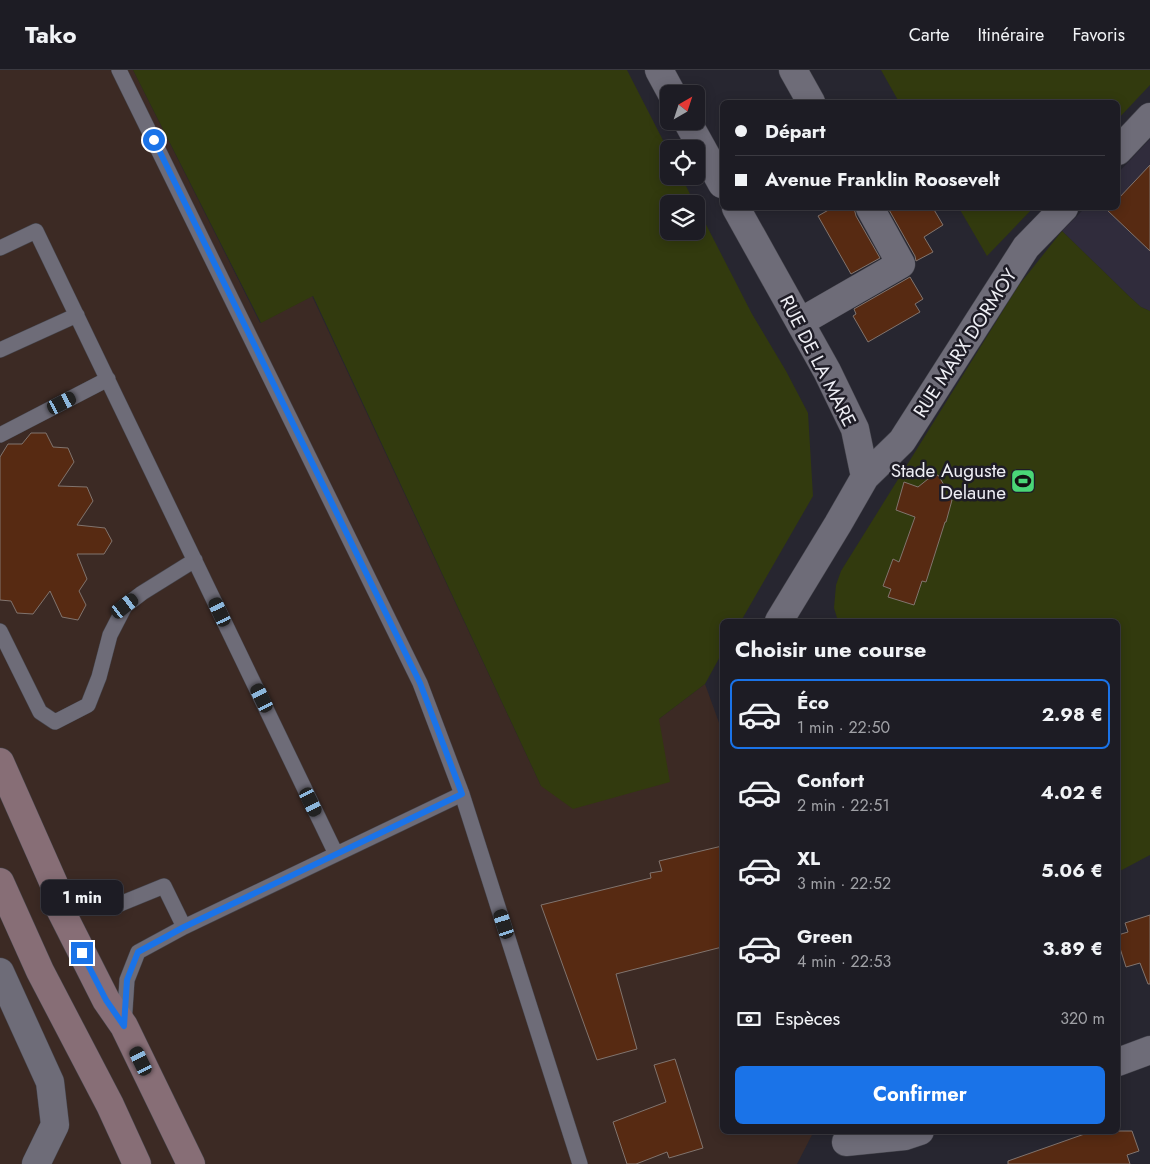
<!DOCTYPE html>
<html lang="fr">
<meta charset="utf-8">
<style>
body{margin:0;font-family:Jost,sans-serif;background:#2a2931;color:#f1f3f6;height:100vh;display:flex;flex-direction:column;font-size:19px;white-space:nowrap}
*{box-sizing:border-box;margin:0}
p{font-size:16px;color:#a0a1a6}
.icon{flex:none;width:28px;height:28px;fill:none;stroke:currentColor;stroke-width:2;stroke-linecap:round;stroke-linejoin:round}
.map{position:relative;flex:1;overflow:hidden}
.drawer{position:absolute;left:720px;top:549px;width:400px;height:515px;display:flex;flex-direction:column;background:#1d1c24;border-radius:8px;box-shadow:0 2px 12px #0003,0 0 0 1px #3b3a41}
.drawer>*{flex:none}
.guide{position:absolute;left:720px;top:30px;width:400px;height:110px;border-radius:8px;box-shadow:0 2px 12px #0003,0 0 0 1px #3b3a41;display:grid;align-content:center;height:110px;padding:0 15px;background:#1d1c24}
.needle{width:32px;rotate:39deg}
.fabs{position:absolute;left:660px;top:15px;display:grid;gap:10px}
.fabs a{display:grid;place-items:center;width:45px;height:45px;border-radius:8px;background:#1d1c24;box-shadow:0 2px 12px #0003,0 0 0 1px #3b3a41;font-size:25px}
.end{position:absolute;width:22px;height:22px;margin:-11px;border:6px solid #1a73e8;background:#fff;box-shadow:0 0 0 2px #fff}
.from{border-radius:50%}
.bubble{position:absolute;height:35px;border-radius:8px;background:#1d1c24;box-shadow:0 2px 12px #0003,0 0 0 1px #3b3a41;font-size:16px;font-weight:700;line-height:35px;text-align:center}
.car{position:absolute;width:15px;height:30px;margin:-15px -8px;border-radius:6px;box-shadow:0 0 4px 1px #0007;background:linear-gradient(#222 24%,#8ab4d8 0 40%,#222 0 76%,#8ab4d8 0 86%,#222 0)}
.guide b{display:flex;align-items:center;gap:18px;height:48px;font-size:19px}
.guide b+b{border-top:1px solid #3b3a41}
.guide i{width:12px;height:12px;background:#f1f3f6}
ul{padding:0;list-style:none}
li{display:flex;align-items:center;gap:15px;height:70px;margin:0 10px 8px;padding:0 5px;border:2px solid transparent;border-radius:8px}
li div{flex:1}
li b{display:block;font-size:19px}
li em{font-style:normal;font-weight:700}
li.on{border-color:#1a73e8}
li>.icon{width:45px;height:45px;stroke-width:1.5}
h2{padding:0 15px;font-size:22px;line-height:60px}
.pay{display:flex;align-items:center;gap:12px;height:55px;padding:0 15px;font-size:19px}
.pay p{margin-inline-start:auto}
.button{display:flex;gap:10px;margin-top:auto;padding:10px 15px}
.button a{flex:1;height:58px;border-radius:8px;background:#1a73e8;color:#fff;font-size:20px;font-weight:700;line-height:58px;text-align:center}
header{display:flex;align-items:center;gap:30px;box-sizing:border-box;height:70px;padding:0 25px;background:#1d1c24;border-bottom:1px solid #3b3a41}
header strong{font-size:24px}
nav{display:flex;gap:28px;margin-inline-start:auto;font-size:18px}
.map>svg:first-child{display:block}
</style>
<header>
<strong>Tako</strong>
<nav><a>Carte</a><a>Itinéraire</a><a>Favoris</a></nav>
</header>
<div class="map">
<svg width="1150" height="1094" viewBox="0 0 1150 1094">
<rect width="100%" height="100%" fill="#272630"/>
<!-- industrial -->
<path fill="#3c2a24" d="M0,0H133L260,253L312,226L541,716L659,649L705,614L722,661V1061H814L797,1094H0Z"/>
<!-- education -->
<path fill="#302c3c" d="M1150,69V241L1141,237L1131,228L1062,161L1085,138H1118V103Z"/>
<!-- green -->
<path fill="#323a0e" d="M133,0H627L669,82V106H681L695,134H669V161H696V135L752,244L786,301L808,343L813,426L741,551H722V583L705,614L659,649L670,712L573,739L541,716L313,226L261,253Z
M881,0H1150V15L1118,49V32H899Z
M959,138H1033L987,186Z
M1062,161L1131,228L1141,237L1150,241V785L1118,802V551H838L834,538L836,515L841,501L1019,215Z"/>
<!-- building -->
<path fill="#572a12" stroke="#81746e" d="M1150,95V181L1107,140L1109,138H1118V129Z
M832,138H854L856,146L880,188L851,204L818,146Z
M888,138H933L943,155L924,167L933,182L916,191L915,186Z
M910,207L923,229L915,234L920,242L868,272L853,246L856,244L854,239Z
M31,363H46L53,377L68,378L74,392L58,416L87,417L93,431L77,455L105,458L112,471L104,484H77L87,509L79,521L86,535L78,550L62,547L50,521L33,544L17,543L11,531L0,530V387L8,374H22Z
M938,405L944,415L945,427L952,430L946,452H945L926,512L922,511L914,535L888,527L891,519L883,516L893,489L899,492L915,447L896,440L904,412L918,417L928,409Z
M722,776V877L616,904L637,979L597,990L541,835L651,808L650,803L662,801L659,791Z
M1150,845V914H1148L1140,893L1126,897L1118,872V865L1128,862L1125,853Z
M675,989L703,1078L669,1088L667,1082L636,1094H627L613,1052L666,1032L654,995Z
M1093,1061H1132L1139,1081L1127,1085L1130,1094H1008V1091Z"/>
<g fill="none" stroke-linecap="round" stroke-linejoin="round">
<defs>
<path id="lane" d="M119,0L420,613L462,724
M0,178L36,161L336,784
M0,280L77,245
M0,365L108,309
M0,561L40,642L55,652L88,635L99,607L110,565L125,536L142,523L195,490
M54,814L115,836L164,816L184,857L138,882L127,910L124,955
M184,857L462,724L580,1094"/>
<path id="street" d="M659,0L672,24
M793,0L811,32
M687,51L722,114
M1118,81L1150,47
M736,138L827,301L855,359L865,407L838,454L779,551
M801,254L809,247L901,194L870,138
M865,407L902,371L1026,177L1064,138
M0,902L50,1012L55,1055L36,1094
M1118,992L1150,980
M846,1072L905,1066L920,1061"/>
<path id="secondary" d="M0,692L54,814L58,835L106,930L124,956L191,1094
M0,812L40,901L110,1035L137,1094"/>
</defs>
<!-- lane casing -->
<use href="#lane" stroke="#45454d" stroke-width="16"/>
<!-- street casing -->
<use href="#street" stroke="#45454d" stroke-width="29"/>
<!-- secondary casing -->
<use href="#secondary" stroke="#45454d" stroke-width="29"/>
<!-- lane -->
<use href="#lane" stroke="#6e6c78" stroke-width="15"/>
<!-- street -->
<use href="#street" stroke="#6e6c78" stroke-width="28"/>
<!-- secondary -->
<use href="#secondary" stroke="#876e76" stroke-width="28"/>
</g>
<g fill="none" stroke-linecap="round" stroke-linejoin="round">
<!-- route -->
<path stroke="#1a73e8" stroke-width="6" d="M82,883L106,930L124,956L127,910L138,882L184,857L462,724L420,613L154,70"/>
</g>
<!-- icons -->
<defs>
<symbol id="stadium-square" viewBox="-11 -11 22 22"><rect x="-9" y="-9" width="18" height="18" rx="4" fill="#4ad677" stroke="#1e1c26"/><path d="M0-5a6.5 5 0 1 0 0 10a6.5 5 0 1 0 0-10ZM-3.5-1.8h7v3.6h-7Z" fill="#111"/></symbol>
</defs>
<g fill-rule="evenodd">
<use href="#stadium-square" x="1009" y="397" width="28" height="28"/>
</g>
<g text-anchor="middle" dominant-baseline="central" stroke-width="5" stroke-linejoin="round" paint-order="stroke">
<!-- street labels -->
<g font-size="19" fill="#eeeef4" stroke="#1e1c26">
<text transform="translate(965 273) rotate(-57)">RUE MARX DORMOY</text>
<text transform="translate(818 291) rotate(63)">RUE DE LA MARE</text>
</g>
<!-- poi labels -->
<g font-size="19" fill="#eeeef4" stroke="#1e1c26" text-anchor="end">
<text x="1006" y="400">Stade Auguste<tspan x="1006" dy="22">Delaune</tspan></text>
</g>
</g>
</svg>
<div class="fabs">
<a><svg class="needle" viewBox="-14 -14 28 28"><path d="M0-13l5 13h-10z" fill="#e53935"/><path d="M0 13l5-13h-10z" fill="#a0a1a6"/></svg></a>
<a><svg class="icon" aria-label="locate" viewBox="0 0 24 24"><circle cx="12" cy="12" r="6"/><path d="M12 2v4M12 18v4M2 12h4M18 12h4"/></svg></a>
<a><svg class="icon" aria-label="layers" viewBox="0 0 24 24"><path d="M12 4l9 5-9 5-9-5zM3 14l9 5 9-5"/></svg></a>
</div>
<i class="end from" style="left:154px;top:70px"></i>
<i class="end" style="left:82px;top:883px"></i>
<div class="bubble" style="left:41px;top:810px;width:82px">1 min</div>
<i class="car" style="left:62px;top:333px;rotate:63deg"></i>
<i class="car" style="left:125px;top:536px;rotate:52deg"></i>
<i class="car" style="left:220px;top:542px;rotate:335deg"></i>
<i class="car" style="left:262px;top:628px;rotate:334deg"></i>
<i class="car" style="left:311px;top:732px;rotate:154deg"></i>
<i class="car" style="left:504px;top:854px;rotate:342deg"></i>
<i class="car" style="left:141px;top:991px;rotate:334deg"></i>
<div class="guide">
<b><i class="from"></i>Départ</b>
<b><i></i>Avenue Franklin Roosevelt</b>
</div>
<section class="drawer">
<h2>Choisir une course</h2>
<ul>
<li class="on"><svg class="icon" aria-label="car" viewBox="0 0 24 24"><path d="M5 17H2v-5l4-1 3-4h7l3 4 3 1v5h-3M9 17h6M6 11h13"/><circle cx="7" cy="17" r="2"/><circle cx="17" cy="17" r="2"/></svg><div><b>Éco</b><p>1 min · 22:50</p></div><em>2.98 €</em></li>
<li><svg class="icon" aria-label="car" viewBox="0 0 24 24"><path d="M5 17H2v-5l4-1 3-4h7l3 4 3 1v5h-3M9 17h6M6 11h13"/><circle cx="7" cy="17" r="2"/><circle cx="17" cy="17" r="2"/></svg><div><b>Confort</b><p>2 min · 22:51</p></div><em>4.02 €</em></li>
<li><svg class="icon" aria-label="car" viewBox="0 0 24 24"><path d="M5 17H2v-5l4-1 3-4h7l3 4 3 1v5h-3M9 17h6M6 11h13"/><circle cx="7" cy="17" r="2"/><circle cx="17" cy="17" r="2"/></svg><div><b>XL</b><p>3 min · 22:52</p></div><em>5.06 €</em></li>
<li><svg class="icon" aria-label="car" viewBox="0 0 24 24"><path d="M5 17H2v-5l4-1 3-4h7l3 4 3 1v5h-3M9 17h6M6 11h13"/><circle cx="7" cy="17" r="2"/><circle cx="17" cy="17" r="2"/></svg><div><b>Green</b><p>4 min · 22:53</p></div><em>3.89 €</em></li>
</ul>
<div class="pay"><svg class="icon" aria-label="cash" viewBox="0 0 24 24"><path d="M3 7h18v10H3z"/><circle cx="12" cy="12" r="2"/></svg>Espèces<p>320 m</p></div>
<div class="button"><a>Confirmer</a></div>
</section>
</div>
